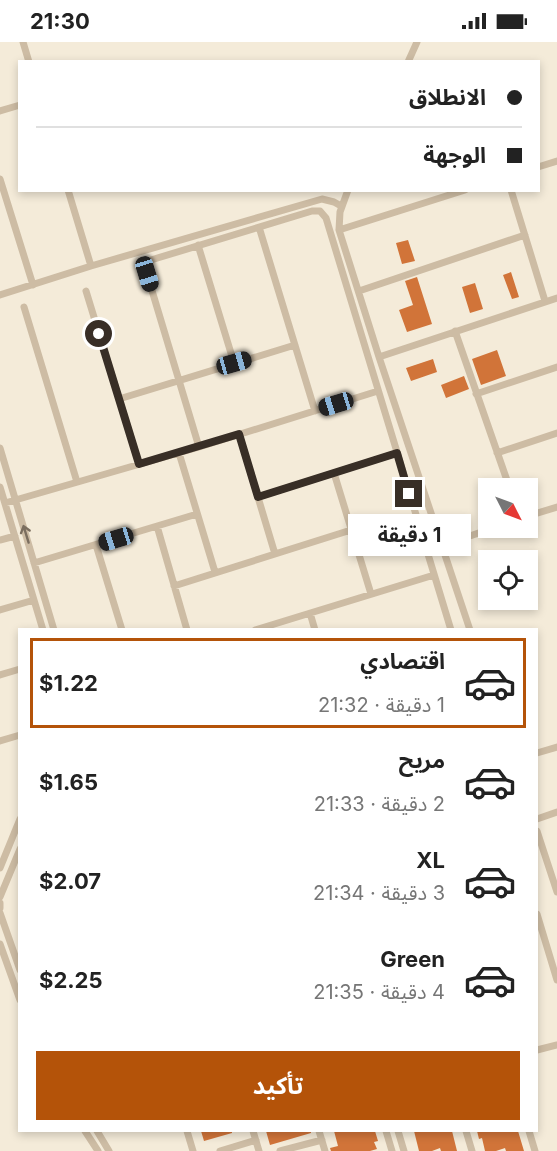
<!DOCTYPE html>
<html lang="ar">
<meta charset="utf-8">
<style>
body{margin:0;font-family:Inter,"Noto Sans Arabic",sans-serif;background:#f2f2f2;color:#222;direction:rtl;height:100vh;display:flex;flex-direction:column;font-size:22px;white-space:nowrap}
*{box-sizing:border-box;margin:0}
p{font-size:20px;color:#767676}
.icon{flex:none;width:33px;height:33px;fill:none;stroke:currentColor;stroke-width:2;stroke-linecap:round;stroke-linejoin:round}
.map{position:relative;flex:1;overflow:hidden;direction:ltr}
.drawer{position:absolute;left:18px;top:586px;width:520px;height:504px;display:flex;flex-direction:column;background:#fff;border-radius:0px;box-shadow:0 3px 9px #0003;direction:rtl}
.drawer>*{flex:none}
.banner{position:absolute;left:18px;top:18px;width:522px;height:132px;border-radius:0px;box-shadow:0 3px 9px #0003;direction:rtl;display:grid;align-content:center;height:132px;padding:0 18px;background:#fff}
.needle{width:39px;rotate:132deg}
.fabs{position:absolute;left:478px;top:436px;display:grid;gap:12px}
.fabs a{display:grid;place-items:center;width:60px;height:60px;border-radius:0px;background:#fff;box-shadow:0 3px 9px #0003;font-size:30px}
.end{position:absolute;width:27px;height:27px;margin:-14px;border:8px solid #382e26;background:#fff;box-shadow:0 0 0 3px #fff}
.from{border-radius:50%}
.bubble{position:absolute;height:42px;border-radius:0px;background:#fff;box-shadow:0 3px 9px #0003;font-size:20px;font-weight:700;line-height:42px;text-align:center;direction:rtl}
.car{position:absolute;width:18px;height:36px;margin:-18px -9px;border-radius:8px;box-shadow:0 0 4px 2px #0007;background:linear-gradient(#222 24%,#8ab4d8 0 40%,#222 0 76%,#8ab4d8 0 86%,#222 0)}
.banner b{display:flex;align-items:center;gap:21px;height:57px;font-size:22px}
.banner b+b{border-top:2px solid #e0e0e0}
.banner i{width:15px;height:15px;background:#222}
ul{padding:10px 0 0;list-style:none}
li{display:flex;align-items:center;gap:18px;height:90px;margin:0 12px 9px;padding:0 6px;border:3px solid transparent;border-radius:0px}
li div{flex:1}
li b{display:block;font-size:22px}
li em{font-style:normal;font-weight:700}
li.selected{border-color:#b45309}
li>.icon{width:54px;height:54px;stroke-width:1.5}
.button{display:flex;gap:12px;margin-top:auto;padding:12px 18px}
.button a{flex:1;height:69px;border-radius:0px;background:#b45309;color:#fff;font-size:24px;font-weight:700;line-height:69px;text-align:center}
.status{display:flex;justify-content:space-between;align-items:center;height:42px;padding:0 30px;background:#fff;direction:ltr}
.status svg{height:16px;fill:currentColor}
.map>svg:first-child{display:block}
</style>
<div class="status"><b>21:30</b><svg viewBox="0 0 49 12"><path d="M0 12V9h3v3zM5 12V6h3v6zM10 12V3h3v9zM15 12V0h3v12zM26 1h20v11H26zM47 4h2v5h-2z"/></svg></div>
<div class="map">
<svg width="557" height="1109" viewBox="0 0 557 1109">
<rect width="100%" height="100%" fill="#f4ebd9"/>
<!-- building -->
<path fill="#d17439" d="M408,198L415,219L402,222L396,201Z
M511,230L519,255L512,257L503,233Z
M417,235L432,282L407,290L399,268L413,263L405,239Z
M475,241L483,267L470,271L462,245Z
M497,308L506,334L481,343L472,317Z
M433,317L437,330L411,339L406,326Z
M464,334L469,347L446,356L441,343Z
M201,1089H232V1091L204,1099Z
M266,1089H311V1091L270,1103Z
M334,1089H375L378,1099L374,1100L377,1107L370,1109H331L330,1106L338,1104Z
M414,1089H452L457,1109H441L440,1106L432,1109H419Z
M477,1089H518L524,1109H506L505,1106L496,1109H485L482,1096L479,1097Z"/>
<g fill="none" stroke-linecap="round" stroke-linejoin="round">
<!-- street -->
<path stroke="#cdbca4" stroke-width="7" d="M23,0L29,20
M408,20L417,0
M0,69L20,63
M538,125L557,119
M0,137L33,243
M68,148L91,224
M348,148L340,170L339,188L379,315L470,588
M511,148L545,259
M259,185L315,369
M339,188L465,148
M198,203L234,321
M86,249L139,422
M359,249L525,193
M0,253L91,224L322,157L334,160L341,164
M24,265L77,440
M455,289L510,447
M379,315L557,256
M476,352L557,325
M119,357L295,303
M239,392L275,512
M199,405L147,232V221L151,218L312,169H320L326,176L451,588
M0,406L54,588
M179,411L215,530
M497,411L557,391
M334,431L371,552
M0,445L43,588
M258,455L397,411
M5,461L199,405L378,349
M528,474L557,465
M157,484L187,588
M0,498L15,494
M96,503L122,588
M441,504L493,486
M34,521L197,472
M174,544L351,488
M0,568L34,558
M310,571L315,588
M255,588L434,533
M0,633L20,627
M0,699L20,693
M537,711L557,705
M537,777L557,770
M537,789L557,850
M0,826L20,777
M0,855L20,807
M0,861V866
M0,871L20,928
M537,872L557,938
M0,902L20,958
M537,1008L557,1003
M85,1089L98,1109
M97,1089L109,1109
M187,1089L193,1109
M253,1089L259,1109
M319,1089L325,1109
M386,1089L392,1109
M398,1089L404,1109
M466,1089L472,1109
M529,1089L535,1109
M220,1109L256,1098
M280,1109L322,1098"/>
</g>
<!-- one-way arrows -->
<defs><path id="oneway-shaft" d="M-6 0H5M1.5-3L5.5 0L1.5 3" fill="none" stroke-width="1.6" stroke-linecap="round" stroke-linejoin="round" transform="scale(1.5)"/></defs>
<use stroke="#7b6e5f" href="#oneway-shaft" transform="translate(26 492) rotate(-107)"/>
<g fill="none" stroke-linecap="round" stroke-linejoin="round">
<!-- route -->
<path stroke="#382e26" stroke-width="8" d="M99,292L139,422L239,392L258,455L397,411L409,452"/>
</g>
</svg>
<div class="fabs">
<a><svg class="needle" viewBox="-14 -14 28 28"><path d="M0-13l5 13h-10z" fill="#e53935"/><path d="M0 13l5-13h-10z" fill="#767676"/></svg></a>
<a><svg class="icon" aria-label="locate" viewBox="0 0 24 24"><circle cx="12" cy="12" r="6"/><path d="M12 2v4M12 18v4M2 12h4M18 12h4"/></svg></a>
</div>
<i class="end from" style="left:99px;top:292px"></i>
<i class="end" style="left:409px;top:452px"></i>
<div class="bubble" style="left:348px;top:472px;width:123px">1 دقيقة</div>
<i class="car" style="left:147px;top:232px;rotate:163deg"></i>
<i class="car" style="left:234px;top:321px;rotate:74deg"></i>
<i class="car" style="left:336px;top:362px;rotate:253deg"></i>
<i class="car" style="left:116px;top:497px;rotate:253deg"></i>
<div class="banner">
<b><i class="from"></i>الانطلاق</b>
<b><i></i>الوجهة</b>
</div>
<section class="drawer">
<ul>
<li class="selected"><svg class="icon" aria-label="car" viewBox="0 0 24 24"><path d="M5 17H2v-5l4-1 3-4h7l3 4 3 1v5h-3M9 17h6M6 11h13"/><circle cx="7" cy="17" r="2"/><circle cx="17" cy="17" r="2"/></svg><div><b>اقتصادي</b><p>1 دقيقة · 21:32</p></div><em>$1.22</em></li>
<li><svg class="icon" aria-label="car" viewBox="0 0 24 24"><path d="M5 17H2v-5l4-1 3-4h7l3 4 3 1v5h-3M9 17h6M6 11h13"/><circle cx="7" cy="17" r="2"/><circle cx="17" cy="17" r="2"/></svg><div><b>مريح</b><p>2 دقيقة · 21:33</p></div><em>$1.65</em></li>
<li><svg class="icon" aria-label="car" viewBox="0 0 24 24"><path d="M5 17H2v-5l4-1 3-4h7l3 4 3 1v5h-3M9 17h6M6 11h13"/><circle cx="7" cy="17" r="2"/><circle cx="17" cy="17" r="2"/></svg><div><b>XL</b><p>3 دقيقة · 21:34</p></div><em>$2.07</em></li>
<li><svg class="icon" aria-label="car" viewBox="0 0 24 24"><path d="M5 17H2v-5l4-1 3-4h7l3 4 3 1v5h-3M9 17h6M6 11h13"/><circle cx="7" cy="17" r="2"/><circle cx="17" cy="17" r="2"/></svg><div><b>Green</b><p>4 دقيقة · 21:35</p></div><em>$2.25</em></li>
</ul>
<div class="button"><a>تأكيد</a></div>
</section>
</div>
